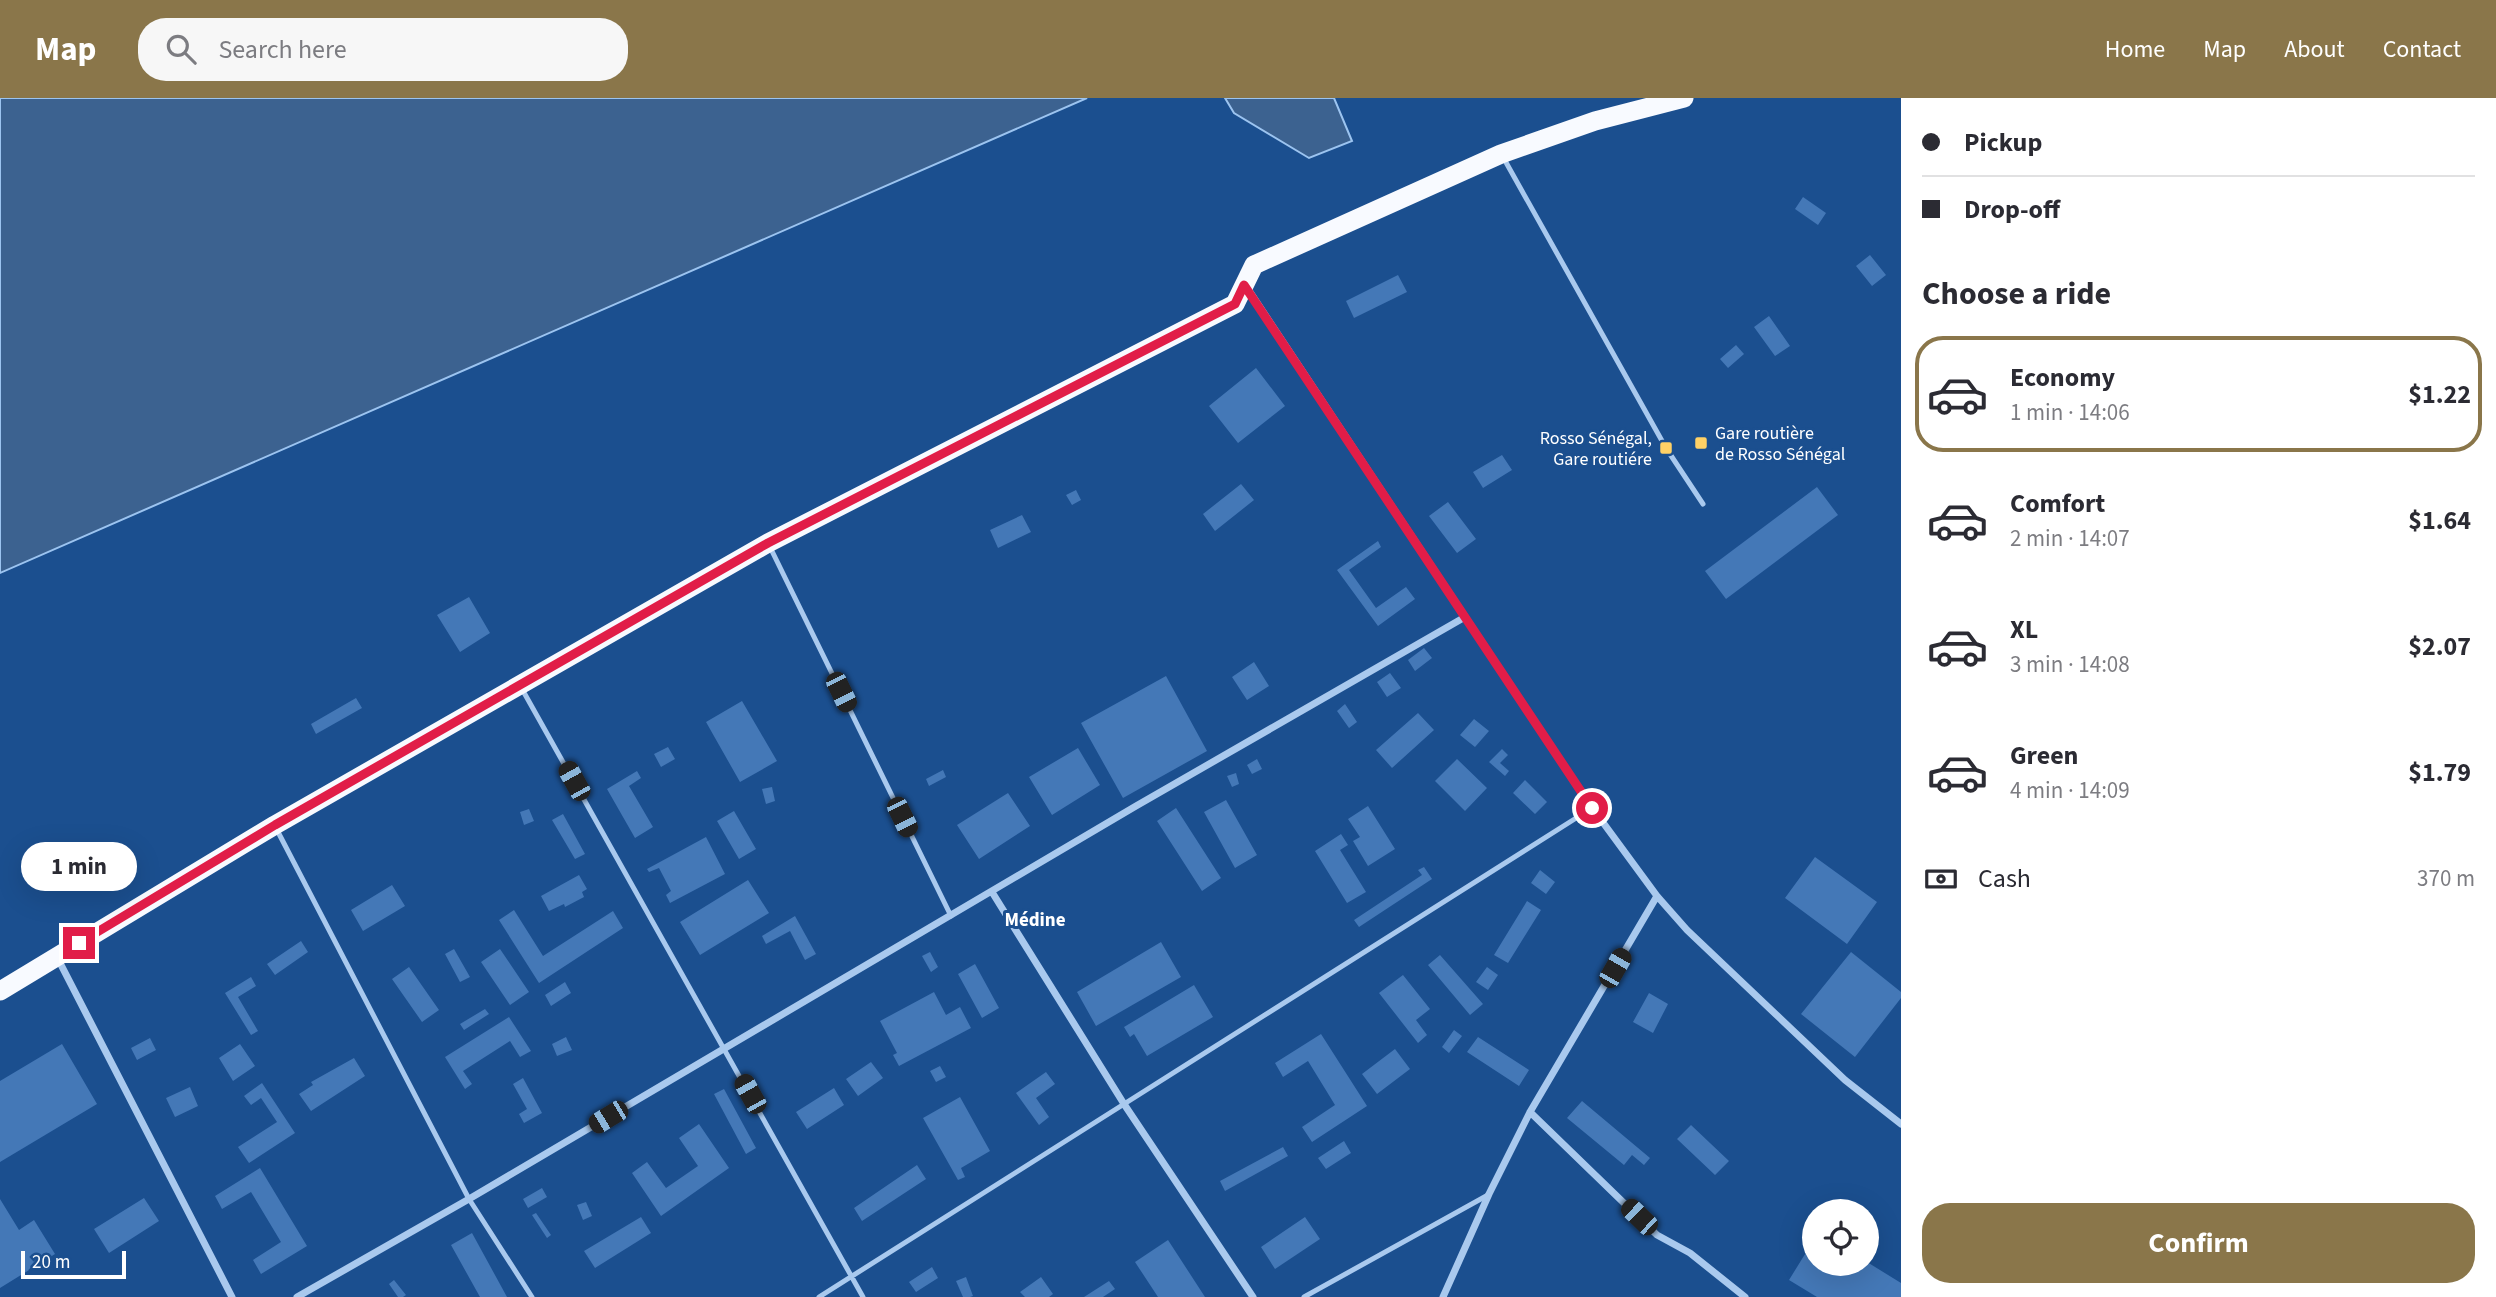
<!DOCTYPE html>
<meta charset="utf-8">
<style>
body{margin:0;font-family:"Source Sans 3",sans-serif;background:#f7f7f7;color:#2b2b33;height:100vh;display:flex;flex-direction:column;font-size:26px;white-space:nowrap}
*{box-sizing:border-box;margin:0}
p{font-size:23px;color:#7c7c81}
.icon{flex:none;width:38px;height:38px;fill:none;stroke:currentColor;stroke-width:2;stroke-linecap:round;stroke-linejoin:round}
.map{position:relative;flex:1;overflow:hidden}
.details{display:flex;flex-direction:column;background:#fff;width:595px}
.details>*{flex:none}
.guide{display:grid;align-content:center;height:154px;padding:0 21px;background:#fff}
.fabs{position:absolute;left:1802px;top:1101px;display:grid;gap:14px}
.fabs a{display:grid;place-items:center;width:77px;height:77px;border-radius:50%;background:#fff;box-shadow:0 7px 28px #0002;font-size:35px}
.scale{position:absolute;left:21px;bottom:18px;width:105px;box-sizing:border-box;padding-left:7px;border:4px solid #fff;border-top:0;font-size:19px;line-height:24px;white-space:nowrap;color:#fff;-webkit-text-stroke:5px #1b4f8f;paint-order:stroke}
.end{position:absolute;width:32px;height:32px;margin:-16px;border:9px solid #e11d48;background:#fff;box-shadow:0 0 0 4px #fff}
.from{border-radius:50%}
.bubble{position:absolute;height:49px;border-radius:24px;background:#fff;box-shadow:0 7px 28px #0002;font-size:23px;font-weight:700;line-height:49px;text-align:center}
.car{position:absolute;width:21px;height:42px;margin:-21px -10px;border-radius:9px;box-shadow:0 0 5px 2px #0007;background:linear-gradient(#222 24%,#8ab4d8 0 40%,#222 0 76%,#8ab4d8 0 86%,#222 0)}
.guide b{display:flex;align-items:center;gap:24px;height:66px;font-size:26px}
.guide b+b{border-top:2px solid #e1e1e2}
.guide i{width:18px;height:18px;background:#2b2b33}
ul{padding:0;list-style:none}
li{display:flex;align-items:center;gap:21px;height:116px;margin:0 14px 10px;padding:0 7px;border:4px solid transparent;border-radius:28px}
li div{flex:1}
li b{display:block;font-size:26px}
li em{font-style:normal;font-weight:700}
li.on{border-color:#8a764a}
li>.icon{width:63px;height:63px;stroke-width:1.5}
h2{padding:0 21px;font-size:32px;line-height:84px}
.pay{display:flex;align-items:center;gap:18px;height:77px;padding:0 21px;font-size:26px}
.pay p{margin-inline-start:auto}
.action{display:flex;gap:14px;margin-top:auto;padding:14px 21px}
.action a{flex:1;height:80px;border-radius:28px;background:#8a764a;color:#fff;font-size:28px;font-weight:700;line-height:80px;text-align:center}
header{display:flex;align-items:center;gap:42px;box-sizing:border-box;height:98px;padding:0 35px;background:#8a764a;color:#fff}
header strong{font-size:33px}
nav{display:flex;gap:38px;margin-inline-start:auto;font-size:24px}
.search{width:490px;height:63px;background:#f7f7f7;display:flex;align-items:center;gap:18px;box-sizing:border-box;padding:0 24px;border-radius:28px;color:#7c7c81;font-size:26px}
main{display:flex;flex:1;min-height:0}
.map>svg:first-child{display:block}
</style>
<header>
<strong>Map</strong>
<div class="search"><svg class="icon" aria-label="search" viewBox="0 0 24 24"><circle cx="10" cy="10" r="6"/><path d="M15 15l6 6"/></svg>Search here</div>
<nav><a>Home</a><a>Map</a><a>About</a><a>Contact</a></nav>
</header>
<main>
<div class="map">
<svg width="1901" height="1199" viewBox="0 0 1901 1199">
<rect width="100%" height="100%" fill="#1b4f8f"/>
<!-- water -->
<path fill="#3c6290" stroke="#9cc4f0" stroke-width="2" d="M0,0H1087L0,475Z
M1225,0H1334L1352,43L1309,60L1234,15Z"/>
<!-- building -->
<path fill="#4478b7" d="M1803,99L1826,115L1818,127L1795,111Z
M1870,157L1886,177L1872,188L1856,168Z
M1398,177L1407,194L1354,220L1346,203Z
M1769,218L1790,248L1775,258L1754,229Z
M1736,247L1744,256L1728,270L1720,261Z
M1256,270L1285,308L1238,345L1209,308Z
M1502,357L1512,372L1483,390L1473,374Z
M1241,386L1254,402L1215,433L1203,416Z
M1817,389L1838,417L1726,501L1705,473Z
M1076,392L1081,402L1072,407L1066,397Z
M1448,404L1476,441L1457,455L1429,418Z
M1022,417L1031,434L998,450L990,432Z
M1378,443L1381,449L1349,472L1376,510L1406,489L1415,501L1378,528L1337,472Z
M469,499L490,535L460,554L437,517Z
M1424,550L1432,560L1415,573L1408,562Z
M1254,564L1269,588L1247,602L1232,579Z
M1390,575L1401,590L1387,599L1377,584Z
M1166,578L1207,653L1123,700L1081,625Z
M356,600L362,610L316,636L311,626Z
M742,603L777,663L740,684L706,624Z
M1345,606L1357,624L1349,630L1337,613Z
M1418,615L1434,632L1392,670L1376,652Z
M1474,621L1489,633L1475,649L1460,637Z
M668,649L675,661L661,669L654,656Z
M1078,650L1100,687L1052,717L1029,679Z
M1502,651L1508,657L1500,665L1509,673L1505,678L1489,664Z
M1257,661L1262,671L1252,676L1247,667Z
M1457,661L1487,690L1465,713L1435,683Z
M943,672L946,679L929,688L926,681Z
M637,673L641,680L629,688L653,729L635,740L607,691Z
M1236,675L1239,686L1232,689L1227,678Z
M1525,682L1547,704L1535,716L1513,695Z
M772,689L775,703L766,706L762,691Z
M1008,695L1030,728L979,761L957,727Z
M1226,702L1257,757L1235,770L1204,714Z
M1368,708L1395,751L1368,768L1353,743L1360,739L1348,721Z
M1176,710L1221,780L1202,793L1157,723Z
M529,711L534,723L524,727L520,714Z
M734,713L756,751L739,761L717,723Z
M563,716L585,756L575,761L552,722Z
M1341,736L1348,747L1340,752L1366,794L1347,805L1315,753Z
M706,739L725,776L670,805L666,797L671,793L659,770L649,774L647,771Z
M1815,759L1877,804L1847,846L1785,800Z
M1424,769L1432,781L1359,829L1354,822L1422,777L1418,772Z
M1540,772L1555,784L1546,796L1531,785Z
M579,777L587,791L582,794L584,799L565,809L564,806L549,813L541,798Z
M748,782L769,815L700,857L680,824Z
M392,787L405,808L363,833L351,812Z
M1527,803L1541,812L1508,865L1494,857Z
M514,812L543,858L613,813L623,830L539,885L499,822Z
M795,818L816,856L805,862L790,833L766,846L762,838Z
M301,843L308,854L275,877L267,866Z
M1161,844L1181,879L1096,928L1077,894Z
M454,851L470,879L460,884L445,856Z
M500,851L529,894L510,907L481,864Z
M930,854L938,869L931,874L922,858Z
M1851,854L1901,894V900L1855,959L1801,916Z
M1440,857L1483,906L1470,917L1428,867Z
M975,866L999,910L982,920L958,876Z
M409,869L439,912L422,924L392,881Z
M1487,869L1498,877L1488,892L1476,884Z
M1403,877L1430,911L1416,922L1427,937L1418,945L1379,895Z
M251,879L256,888L238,899L258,933L251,937L225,895Z
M565,884L571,895L551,908L545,897Z
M1194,887L1213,919L1147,958L1134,936L1130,939L1124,929Z
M934,894L946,917L960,909L971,930L899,968L893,957L897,955L880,923Z
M1649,895L1668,906L1653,935L1633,924Z
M485,911L489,916L464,932L460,926Z
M509,919L531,953L520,959L510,943L463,973L472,986L465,991L445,959Z
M1454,932L1462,938L1449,955L1442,949Z
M1321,936L1367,1008L1312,1044L1302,1029L1335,1007L1308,963L1283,979L1275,965Z
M566,939L572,952L557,958L552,946Z
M1478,939L1529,972L1519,988L1467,954Z
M150,940L156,952L137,962L131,950Z
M62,946L97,1006L0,1064V983Z
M240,946L255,968L233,983L219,960Z
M1395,951L1410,971L1377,996L1362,976Z
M354,960L365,978L311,1013L299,996L313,987L311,984Z
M871,964L883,980L858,998L846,981Z
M940,968L946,979L936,984L930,973Z
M1046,974L1055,986L1036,1000L1049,1019L1039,1027L1016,995Z
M523,980L542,1015L524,1025L519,1016L527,1011L513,986Z
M262,985L295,1035L249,1065L238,1049L277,1024L261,1000L251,1007L244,998Z
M190,989L198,1008L175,1019L166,1000Z
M834,990L844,1007L807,1031L796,1014Z
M724,991L756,1050L746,1056L714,996Z
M960,999L990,1053L961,1070L965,1079L958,1082L923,1020Z
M1582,1003L1650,1060L1644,1067L1632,1057L1624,1067L1567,1020Z
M699,1026L729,1070L661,1118L632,1075L647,1064L666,1090L698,1068L679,1040Z
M1691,1027L1729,1063L1715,1077L1677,1041Z
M1344,1043L1351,1055L1326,1071L1318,1060Z
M1283,1049L1288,1058L1225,1093L1220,1083Z
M917,1067L926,1081L862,1123L854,1110Z
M260,1070L307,1148L261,1176L253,1162L281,1144L251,1094L222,1111L215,1098Z
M542,1090L547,1099L528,1110L523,1101Z
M144,1100L159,1123L109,1155L94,1131Z
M0,1101L19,1132L34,1122L55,1156L0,1190Z
M586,1104L592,1118L583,1122L577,1107Z
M536,1115L551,1137L547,1140L532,1117Z
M641,1119L651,1135L595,1170L584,1153Z
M1305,1119L1320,1141L1275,1171L1261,1149Z
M472,1135L507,1199H480L451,1147Z
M1815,1140V1166L1867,1164L1901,1185V1199H1817L1789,1182Z
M1168,1142L1205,1199H1158L1135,1164Z
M932,1169L938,1180L916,1194L909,1184Z
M966,1179L973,1198L970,1199H963L956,1183Z
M1041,1179L1053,1196L1049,1199H1025L1020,1194Z
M394,1182L406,1197L403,1199H398L389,1186Z
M1109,1183L1115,1191L1103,1199H1084Z"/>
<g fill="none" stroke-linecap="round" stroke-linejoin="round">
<!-- service -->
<path stroke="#a9c9ee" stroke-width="5" d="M1503,59L1666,350L1703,406
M769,447L951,818
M522,591L863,1199
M277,732L469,1101L532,1199
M819,1199L1592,710
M1304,1199L1488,1097"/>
<!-- minor -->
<path stroke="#a9c9ee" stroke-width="7" d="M1246,188L1585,700L1657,798L1687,832L1845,982L1901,1026
M992,794L1124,1006L1253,1199
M57,859L232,1199
M1530,1014L1657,1137L1690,1155L1745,1199
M297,1199L469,1101L1136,708L1465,519
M1443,1199L1489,1096L1530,1014L1657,798"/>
<!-- trunk -->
<path stroke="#f8faff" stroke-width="19" d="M0,893L275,727L768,445L1235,206L1254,167L1501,56L1595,23L1684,0"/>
</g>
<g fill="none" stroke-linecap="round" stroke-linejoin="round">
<!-- route -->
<path stroke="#e11d48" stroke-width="9" d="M79,845L275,727L768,445L1235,206L1244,187L1592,710"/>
</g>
<!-- markers -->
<g fill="#ffd166" stroke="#1b4f8f" stroke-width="2.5">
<rect x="1694" y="338" width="14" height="14" rx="3.5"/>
<rect x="1659" y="343" width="14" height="14" rx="3.5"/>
</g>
<g text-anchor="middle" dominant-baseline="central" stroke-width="6" stroke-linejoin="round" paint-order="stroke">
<!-- poi labels -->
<g font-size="18" fill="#fff" stroke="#1b4f8f" text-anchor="start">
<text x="1715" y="335">Gare routière<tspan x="1715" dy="21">de Rosso Sénégal</tspan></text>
<text x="1652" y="340" text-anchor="end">Rosso Sénégal,<tspan x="1652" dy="21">Gare routiére</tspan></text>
</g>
<!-- neighbourhood labels -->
<g font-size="19" font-weight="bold" fill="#fff" stroke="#1b4f8f">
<text x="1035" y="822">Médine</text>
</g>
</g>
</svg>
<div class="fabs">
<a><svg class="icon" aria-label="locate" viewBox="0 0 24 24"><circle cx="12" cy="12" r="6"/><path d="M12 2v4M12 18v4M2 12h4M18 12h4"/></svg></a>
</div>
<div class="scale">20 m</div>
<i class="end from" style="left:1592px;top:710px"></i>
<i class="end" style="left:79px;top:845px"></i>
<div class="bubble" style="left:21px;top:744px;width:116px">1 min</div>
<i class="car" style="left:841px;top:594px;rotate:154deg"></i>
<i class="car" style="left:574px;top:683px;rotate:331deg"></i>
<i class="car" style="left:902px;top:719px;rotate:154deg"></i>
<i class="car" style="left:1615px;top:870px;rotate:30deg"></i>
<i class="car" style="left:750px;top:996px;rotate:331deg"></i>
<i class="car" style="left:608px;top:1019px;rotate:239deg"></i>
<i class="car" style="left:1639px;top:1119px;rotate:314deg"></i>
</div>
<section class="details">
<div class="guide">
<b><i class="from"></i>Pickup</b>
<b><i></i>Drop-off</b>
</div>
<h2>Choose a ride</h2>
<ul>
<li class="on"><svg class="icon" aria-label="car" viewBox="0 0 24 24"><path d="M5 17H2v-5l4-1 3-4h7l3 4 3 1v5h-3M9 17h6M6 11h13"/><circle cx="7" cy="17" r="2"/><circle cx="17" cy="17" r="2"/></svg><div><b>Economy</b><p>1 min · 14:06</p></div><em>$1.22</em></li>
<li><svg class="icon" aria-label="car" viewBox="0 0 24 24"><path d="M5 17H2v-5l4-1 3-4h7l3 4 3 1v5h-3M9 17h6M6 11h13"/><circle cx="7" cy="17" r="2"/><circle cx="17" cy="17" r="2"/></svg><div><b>Comfort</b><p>2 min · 14:07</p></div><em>$1.64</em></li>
<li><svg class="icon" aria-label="car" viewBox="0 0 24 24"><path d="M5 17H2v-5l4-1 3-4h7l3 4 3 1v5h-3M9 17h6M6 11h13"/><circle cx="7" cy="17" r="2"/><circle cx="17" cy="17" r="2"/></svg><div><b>XL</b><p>3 min · 14:08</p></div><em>$2.07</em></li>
<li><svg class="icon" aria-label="car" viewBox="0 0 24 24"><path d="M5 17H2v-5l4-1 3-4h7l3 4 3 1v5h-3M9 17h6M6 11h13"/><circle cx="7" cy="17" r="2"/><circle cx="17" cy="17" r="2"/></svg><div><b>Green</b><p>4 min · 14:09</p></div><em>$1.79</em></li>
</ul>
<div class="pay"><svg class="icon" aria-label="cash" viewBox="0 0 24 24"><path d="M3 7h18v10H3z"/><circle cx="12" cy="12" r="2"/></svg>Cash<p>370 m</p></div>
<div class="action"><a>Confirm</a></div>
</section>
</main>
